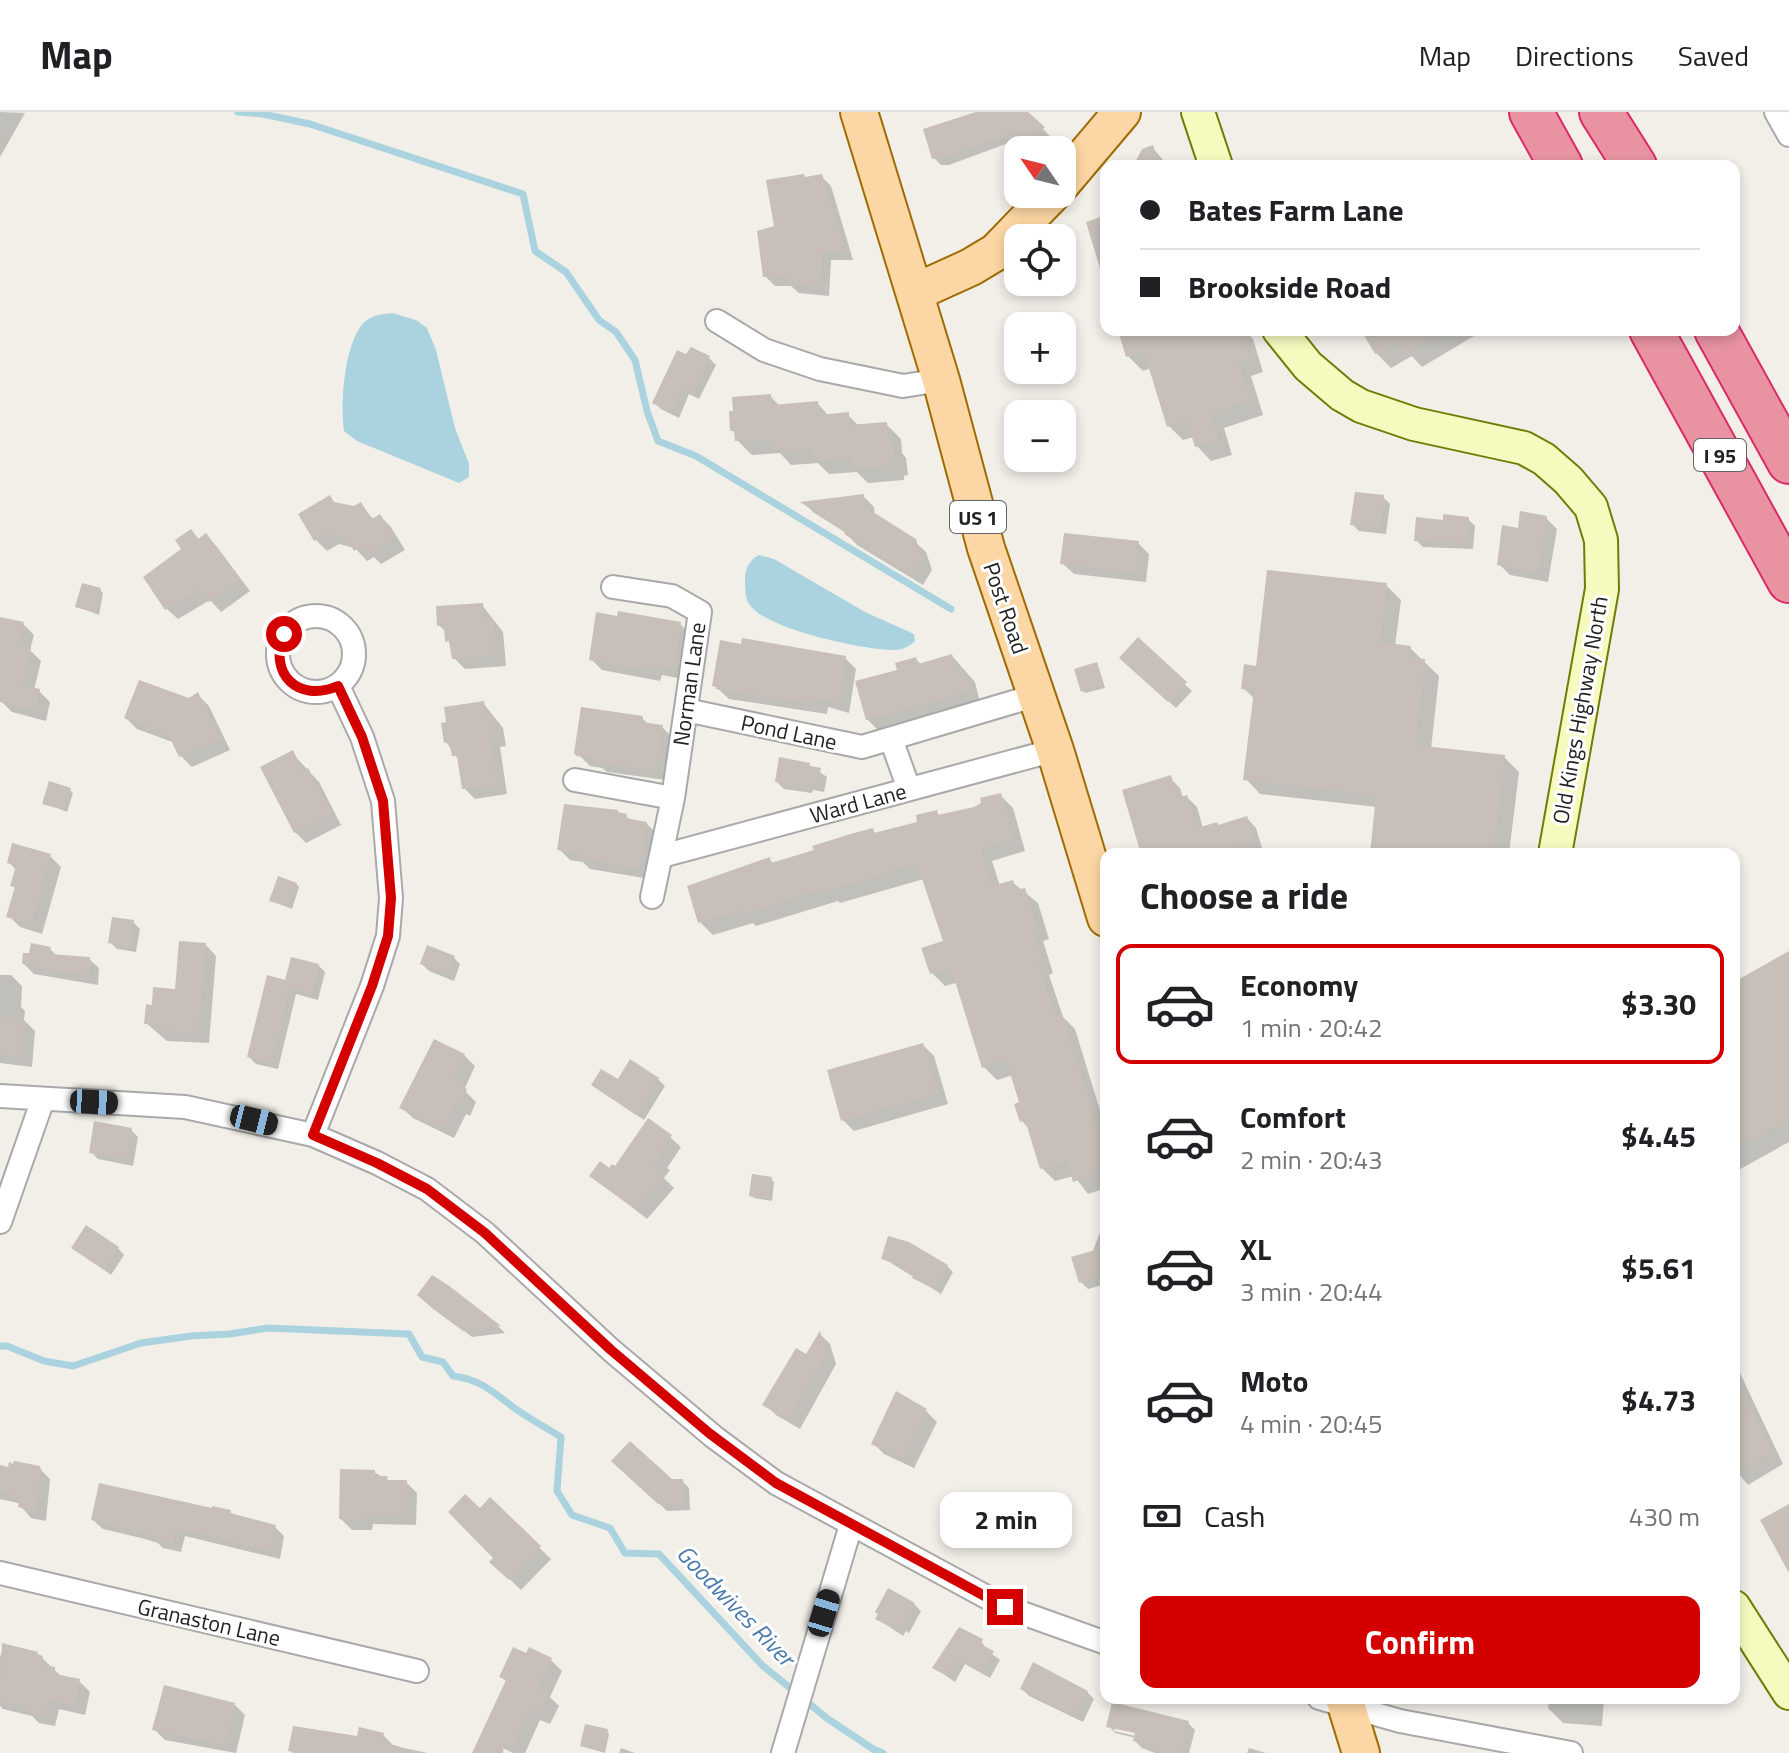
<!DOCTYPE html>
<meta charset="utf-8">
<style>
body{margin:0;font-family:"Titillium Web",sans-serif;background:#f2f2f2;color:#202124;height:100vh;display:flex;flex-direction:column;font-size:30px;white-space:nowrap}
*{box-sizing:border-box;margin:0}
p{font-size:26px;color:#757577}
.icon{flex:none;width:44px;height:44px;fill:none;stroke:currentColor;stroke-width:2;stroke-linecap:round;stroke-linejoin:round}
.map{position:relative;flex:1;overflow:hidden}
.drawer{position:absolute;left:1100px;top:736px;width:640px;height:856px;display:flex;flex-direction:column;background:#fff;border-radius:16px;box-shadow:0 4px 12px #0003}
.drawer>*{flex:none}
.hud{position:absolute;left:1100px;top:48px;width:640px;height:176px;border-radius:16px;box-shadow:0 4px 12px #0003;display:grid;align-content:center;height:176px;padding:0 40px;background:#fff}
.needle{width:52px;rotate:305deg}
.tools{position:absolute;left:1004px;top:24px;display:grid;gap:16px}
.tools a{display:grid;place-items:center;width:72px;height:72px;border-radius:16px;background:#fff;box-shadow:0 4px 12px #0003;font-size:40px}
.end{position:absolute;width:36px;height:36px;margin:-18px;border:10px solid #d40000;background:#fff;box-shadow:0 0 0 4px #fff}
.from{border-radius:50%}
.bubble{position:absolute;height:56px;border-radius:16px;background:#fff;box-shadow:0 4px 12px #0003;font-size:26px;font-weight:700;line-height:56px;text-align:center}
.car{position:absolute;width:24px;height:48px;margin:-24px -12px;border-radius:10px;box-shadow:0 0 6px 2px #0007;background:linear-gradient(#222 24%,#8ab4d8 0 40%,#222 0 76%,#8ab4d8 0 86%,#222 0)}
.hud b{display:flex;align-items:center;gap:28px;height:76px;font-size:30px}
.hud b+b{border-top:2px solid #e0e0e0}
.hud i{width:20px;height:20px;background:#202124}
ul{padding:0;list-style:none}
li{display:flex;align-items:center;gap:24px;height:120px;margin:0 16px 12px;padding:0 24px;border:4px solid transparent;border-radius:16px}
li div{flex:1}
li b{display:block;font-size:30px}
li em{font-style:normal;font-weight:700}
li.active{border-color:#d40000}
li>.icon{width:72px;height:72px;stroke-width:1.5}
h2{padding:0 40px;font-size:36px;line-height:96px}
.pay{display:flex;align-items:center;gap:20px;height:88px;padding:0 40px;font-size:30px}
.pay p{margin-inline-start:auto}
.cta{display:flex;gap:16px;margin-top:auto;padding:16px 40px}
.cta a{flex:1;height:92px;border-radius:16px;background:#d40000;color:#fff;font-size:32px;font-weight:700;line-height:92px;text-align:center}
header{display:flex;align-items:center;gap:48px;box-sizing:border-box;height:112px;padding:0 40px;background:#fff;border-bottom:2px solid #e0e0e0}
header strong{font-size:38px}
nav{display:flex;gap:44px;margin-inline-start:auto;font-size:28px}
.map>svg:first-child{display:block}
</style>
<header>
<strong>Map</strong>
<nav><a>Map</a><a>Directions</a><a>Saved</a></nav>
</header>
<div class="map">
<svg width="1789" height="1641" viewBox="0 0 1789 1641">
<rect width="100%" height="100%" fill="#f2efe9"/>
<!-- water -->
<path fill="#aad3df" d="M392,201L416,208L427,216L436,238L455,316L469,352V365L459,371L357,329L344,319C340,293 344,225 367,208C374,203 384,202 392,201Z
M759,443L774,447L865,500L914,522L915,529C909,535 902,538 893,538C864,538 764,517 749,492C745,485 745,475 745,468C745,457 749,448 759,443Z"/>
<!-- shadow -->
<path fill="#0003" fill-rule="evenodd" d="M0,0L25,1L0,45Z
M976,0H1025L1050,24L1037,38H1020L1011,30L949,53H941L934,46Z
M1153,36L1168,54H1135Z
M821,64L831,74L853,148H831L829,184L799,181L791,174H775L765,164L776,116L806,66Z
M1120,218H1244L1253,227L1263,260L1251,264L1263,303L1224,316L1232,343L1211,349L1197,334L1194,325L1183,328L1169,314L1151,256L1143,259L1128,244Z
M1364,218H1484L1422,255L1412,244L1391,256L1376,241Z
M692,237L709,246L716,253L699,287L689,282L679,306L661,297L654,290Z
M770,284L780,294L817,291L829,304L848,303L859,314L886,312L901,327L902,341L906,346L908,363L904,364V368L868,371L857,360L829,362L818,351L791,353L780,341L752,343L737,328L736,323L732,318Z
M863,384L874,395L875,404L914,429L926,440L932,458L923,473L857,433L846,421L813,400L804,391Z
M329,385L337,393L354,397L361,393L374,408L380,404L391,415L405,438L381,452L374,445L367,449L355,436L339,432L327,439L316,428L301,403Z
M1383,385L1390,392L1386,422L1359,419L1352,412Z
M1546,406L1557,417L1548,470L1510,463L1499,452L1519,418Z
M1468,407L1475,414L1473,437L1423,435L1416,428L1444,410Z
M191,419L200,428L206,424L217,435L250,479L221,500L210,488L178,507L167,497L183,437Z
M1138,431L1149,442L1146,470L1074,462L1063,452Z
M1386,473L1401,488L1395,534L1410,536L1439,564L1431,637L1504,645L1519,660L1509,742H1372L1377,695L1260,682L1246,667L1255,587L1243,576Z
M100,478L103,481L99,503L78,495Z
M482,493L503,520L506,554L465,557L454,546L446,520L439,513Z
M23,512L34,523L30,538L41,549L34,578L39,579L50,590L46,609L12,600L1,589L0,519Z
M680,512L691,523L683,567L662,563L660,569L602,558L591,547Z
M1138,528L1192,579L1176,596L1122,546Z
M952,544L975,570L980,590L878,618L867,607L899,559L916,547L921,553Z
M845,546L856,557L849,601L828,595L827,602L729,587L714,573Z
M1097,552L1105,576L1085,581L1083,579Z
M198,583L209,594L230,638L192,655L181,644L175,631L137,617L126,606Z
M483,591L503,616L506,634L500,635L507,682L475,687L464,676L460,650L446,630Z
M642,606L649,613L662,615L673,626L666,668L607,660L602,656L590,654L576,640Z
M292,641L319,670L341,713L306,731L295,720Z
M809,653L827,665L824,680L813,678L812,681L784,677L777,670Z
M1170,666L1180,676L1183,686L1187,685L1197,695L1203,716L1219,715L1247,706L1256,716L1263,739L1252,742H1144Z
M70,678L73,681L67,700L45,691Z
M1000,683L1013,696L1025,739L992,749L1000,774L1012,770L1038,791L1049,827L1043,829L1053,861L1049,863L1063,905L1075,917L1106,1018V1076L1088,1082L1074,1064L1055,1069L1042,1056L1030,1018L1022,1009L1021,991L1013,963L997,968L984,955L956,871L945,874L932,861L946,831L924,767L840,791L838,789L756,814L753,811L713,823L700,810L769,747L774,752L873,718L877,723L920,711L936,700L941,705L975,697Z
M626,704L631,709L646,711L657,722L650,767L590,757L583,750L570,748L559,737Z
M50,744L61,755L42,822L20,815L9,804L16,777L12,773L16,758L9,750Z
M296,772L299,775L292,797L272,789Z
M133,810L140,817L136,840L117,837L110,830Z
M206,833L216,844L209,931L167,929L146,911L154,895L177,879Z
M50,837L58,845L89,847L99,856L98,873L34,862L24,852Z
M1789,842V1030L1735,1060L1734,872Z
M453,845L460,852L454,869L429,859L422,852Z
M318,853L325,860L318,888L296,882L278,957L256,952L249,945L287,870Z
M0,863H11L22,874L21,895L25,899L24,908L35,919L32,955L0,951Z
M923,933L934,944L948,992L854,1019L843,1008Z
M464,943L475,954L464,978L476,990L470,1004L466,1002L454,1026L413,1006L402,996Z
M658,967L665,974L644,1008L593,973Z
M131,1018L138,1025L133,1054L98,1047L91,1040Z
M670,1025L681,1035L667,1056L670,1058L664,1066L674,1076L647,1107L592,1064L616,1057Z
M771,1067L774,1070L772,1089L754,1086L751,1083Z
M1106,1121V1172L1088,1177L1081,1170L1099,1123Z
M73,1135L118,1136L124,1143L111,1163Z
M883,1146L947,1154L953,1160L941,1182Z
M432,1166L500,1216L505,1221L472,1225L427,1190Z
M820,1222L830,1232L836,1252L800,1317L776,1303L765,1292L807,1244Z
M1734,1255L1740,1261L1783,1352L1748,1373L1734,1356Z
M926,1299L937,1310L914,1356L884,1342L873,1331Z
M614,1349L671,1369H682L689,1376L690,1398L667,1399Z
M0,1355L39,1356L50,1367L46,1409L31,1406L18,1391L0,1387Z
M374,1360L391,1370H406L417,1381L416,1413L373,1412L372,1418H352L341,1407Z
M490,1388L551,1447L521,1478L492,1450L495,1446L480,1399Z
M213,1399L230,1400L235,1404L275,1415L284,1424L280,1447L185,1424L181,1440L163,1436L158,1431L141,1426L103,1417L93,1408Z
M914,1492L921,1499L909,1521L906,1519L903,1524L878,1507Z
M981,1529L987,1538L1000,1548L990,1566L965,1552L955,1570L935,1556Z
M4,1534L37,1541L63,1566L79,1569L90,1580L85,1603L59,1597L55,1614L39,1611L32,1604L3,1597L0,1594V1545Z
M527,1543L551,1548L562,1559L550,1585L559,1594L550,1612L540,1608L525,1641H513L494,1632L507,1570L501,1565Z
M1022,1577L1087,1580L1094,1587L1083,1610L1029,1584Z
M1549,1586H1604L1602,1614L1563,1611L1548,1596Z
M234,1592L245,1603L236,1641L165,1628L154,1617Z
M1188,1611L1195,1618L1189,1641H1155L1142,1636L1135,1629L1136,1626L1115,1621L1109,1614ZM1114,1614L1145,1622L1144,1626L1114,1619Z
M607,1619L609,1622L605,1641L582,1634Z
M383,1623L394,1634L428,1641H293L290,1638Z
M621,1636L635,1641H619Z
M1249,1636L1266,1641H1247Z"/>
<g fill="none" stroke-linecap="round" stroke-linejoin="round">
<!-- stream -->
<path stroke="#aad3df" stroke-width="7" d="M238,0L263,2L310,12L523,82L535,139L566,160L599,208L616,220L635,248L647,299L658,329L696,344L951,497
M0,1234H7L44,1249L73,1254L141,1231L191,1224L230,1222L268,1216L409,1222L422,1245L443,1250L453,1264C479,1267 492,1279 513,1295C528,1306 545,1315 561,1325L557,1379L572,1403L610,1416L625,1441L659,1442L763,1554L828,1607L873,1637L883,1641"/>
</g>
<!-- building -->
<path fill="#c7bfb8" d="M976,0H1028L1045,15L1026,38H1018L1002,24L940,47L939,45L932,47L923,17Z
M1153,33L1160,54H1133L1142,37Z
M804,62L805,65L822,62L845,139H822L820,175L787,172V165H763L757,119L774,114L766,68Z
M1106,103V162L1102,163L1086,110Z
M1118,218H1242L1250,246L1238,249L1250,288L1210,302L1219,328L1195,335L1187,309L1167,315L1144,240L1126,245Z
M1361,218H1447L1406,241L1399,229L1375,242Z
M691,235L710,244L691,281L682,277L672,301L652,291L677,238L686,242Z
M771,282L772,293L818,289L819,303L849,300V313L887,310L888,329H892L894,349H890V354L852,357L851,345L812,348V336L774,339L773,327L735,329L734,319H730L729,299H733L732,285Z
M1355,380L1384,383L1380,416L1350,413Z
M864,382L865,395L916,427L922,447L911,464L844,422L846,419L800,390Z
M330,383L334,390L354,394L361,390L372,407L380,402L395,426L368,442L363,434L354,439L347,427L327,422L314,429L298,402Z
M1520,399L1547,404L1538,460L1497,453L1502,413L1518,416Z
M1443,402L1469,405L1467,431L1414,429L1416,405L1443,408Z
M191,417L198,427L206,421L241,468L209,490L200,477L165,498L143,465L181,437L175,428Z
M1064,421L1139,429L1135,460L1060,452Z
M1267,458L1387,471L1380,530L1411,534L1409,546L1425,547L1415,633L1505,643L1493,742H1370L1376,683L1243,668L1254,578L1241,577L1244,552L1256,554Z
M82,471L101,476L96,501L75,495Z
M483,491L484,508L493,507L496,543L452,547L449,529L445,530L444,513L437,514L436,494Z
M618,499L681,510L673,557L651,553L650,559L589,548L596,500L617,504Z
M0,505L24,510L18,533L31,536L22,573L40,577L35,599L0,590Z
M1138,525L1187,570L1168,590L1119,546Z
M742,526L846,544L839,591L817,586L816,592L716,577V575L712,574L720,528L741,532Z
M952,542L957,559L964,557L970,579L866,608L855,569L897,558L895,551L916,545L918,552Z
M1097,550L1104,573L1081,580L1074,557Z
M139,568L189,586L198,580L221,627L179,645L169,624L124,606Z
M484,589L486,604L493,603L496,623L490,624L497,672L462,677L457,644H452L449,630L444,631L441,611L446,610L444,595Z
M581,595L643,604L642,610L663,613L656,658L604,652L593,650L594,646L576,644L574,641Z
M293,638L303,659L308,656L332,701L294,721L260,655Z
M779,645L810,651V654L821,656L817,674L807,672L806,676L775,670Z
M1171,663L1177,686L1187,683L1197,716L1217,710L1218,713L1247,704L1254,729L1211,742H1141L1122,678Z
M49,669L71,676L64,698L42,692Z
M1001,681L1013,726L980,736L992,774L1013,768L1016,778L1025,776L1037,815L1031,816L1042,848L1037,850L1056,907L1062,902L1106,1042V1060L1073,1070L1067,1049L1040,1057L1025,1008L1020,1010L1014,992L1019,990L1006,948L982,956L951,856L930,862L921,836L943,829L917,752L825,779L824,777L742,802L740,798L698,811L687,774L770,745L771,751L814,738L812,734L854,721L873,716L874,721L917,710L916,703L937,698L938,703L974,695L981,691L980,686Z
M564,692L618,698V700L627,702L626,706L647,710L639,757L577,746L578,741L557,738Z
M12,731L51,742L31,812L6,805L15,775L10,774L16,754L7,751Z
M278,764L297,771L289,795L269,789Z
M112,805L134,808L130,834L108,831Z
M179,829L206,831L198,921L154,918L155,912H144L146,892L152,893L153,875L175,877Z
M31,831L51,835L49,842L90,845L89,864L22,852L23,841H29Z
M427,833L455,844L447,863L420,852Z
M1789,839V1008L1734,1038V870Z
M291,845L319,852L312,882L289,877L272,951L247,945L267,863L285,868Z
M0,905L24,906L22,945L0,943Z
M434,927L465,942L453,968L467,977L459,994L455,992L443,1017L399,996Z
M923,931L938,981L841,1009L827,958Z
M630,947L659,966L636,1003L591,973L601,957L618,967Z
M648,1006L672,1023L658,1044L660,1045L653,1055L665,1063L653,1080L650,1078L635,1097L589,1064L600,1049L609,1056L612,1052L615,1054Z
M94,1009L132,1016L126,1048L89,1041Z
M752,1062L772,1065L769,1087L749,1084Z
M86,1113L119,1135L104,1158L71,1136Z
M888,1124L909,1130L948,1153L935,1177L912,1166L914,1164L901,1157L903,1154L881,1147Z
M1106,1135V1163L1079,1171L1071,1145Z
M432,1163L448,1173L501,1214L463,1219L432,1196L417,1183Z
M820,1219L826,1241L788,1308L762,1293L796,1236L806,1242Z
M1734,1264L1773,1340L1734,1364Z
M896,1279L927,1297L902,1347L871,1332Z
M630,1329L672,1367H683L684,1392H658L611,1349Z
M14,1349L40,1354L41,1358L35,1400L18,1395L20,1388L9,1385L11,1381L0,1378V1353L8,1355L9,1350L13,1352Z
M340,1357L375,1358V1364H388L387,1368H407L406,1403L362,1402V1408L339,1407Z
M99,1371L212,1396V1394L231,1398L230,1401L276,1413L270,1439L176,1416L172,1432L152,1427L153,1424L130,1417L91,1408Z
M465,1382L480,1396L490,1385L541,1434L509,1468L489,1450L493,1446L448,1400Z
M1789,1392V1461L1760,1408Z
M888,1476L915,1491L902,1515L899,1513L896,1518L875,1507L878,1502L875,1500Z
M959,1515L983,1527L980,1532L994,1539L982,1561L957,1547L947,1564L932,1556Z
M2,1531L38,1540L37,1542L43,1544L41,1552L55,1555V1562L80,1567L74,1593L48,1587L45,1604L26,1600L27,1595L0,1589Z
M513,1535L526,1541L529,1535L552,1546L538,1576L549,1581L539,1603L529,1598L512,1636L504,1632L503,1641H472L506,1568L499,1565Z
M1033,1550L1088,1579L1075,1604L1020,1577Z
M164,1573L235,1591L225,1633L152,1618Z
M1112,1590L1189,1609L1181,1641H1165L1149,1637L1151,1633L1133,1629L1135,1621L1106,1615Z
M585,1612L608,1617L603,1640L580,1634Z
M293,1614L357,1624L359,1615L384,1621L382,1630L401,1635L400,1641H297L288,1639Z"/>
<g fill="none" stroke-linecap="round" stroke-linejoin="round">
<defs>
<path id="street" d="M1776,0L1789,23
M717,209L764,238L820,257L903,274L941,268
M613,475L672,484L700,500L673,686L652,785
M278 542a38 38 0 1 1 76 0a38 38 0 1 1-76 0Z
M686,598L862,635L1037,583
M891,627L909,677
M575,668L673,686
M662,744L1055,638
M0,984L185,995L313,1023L377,1051L427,1077L485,1121L611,1238L714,1325L776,1371L1005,1495L1106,1531
M313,1023L372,874L388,824L391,786L383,689L362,625L338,574
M0,1110L43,987
M0,1461L417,1559
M1319,1586L1400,1609L1571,1641
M783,1641L851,1413"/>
<path id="secondary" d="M1198,0L1216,54
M1279,218L1308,254L1342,283L1361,294L1414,312L1524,336L1544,347L1568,368L1591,395L1601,428L1602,477L1555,742
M1734,1495L1789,1581"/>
<path id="primary" d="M859,0L941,268L986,436L1055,638L1106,806
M1062,71L1122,0
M916,180L971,155L996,140L1052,82
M1344,1586L1361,1641"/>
<path id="highway" d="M1531,0L1561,54
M1601,0L1635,54
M1651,218L1789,469
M1716,218L1789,350"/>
</defs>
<!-- street casing -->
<use href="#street" stroke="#a9a9a9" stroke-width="26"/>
<!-- secondary casing -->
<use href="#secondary" stroke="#707d05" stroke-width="36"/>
<!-- primary casing -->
<use href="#primary" stroke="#a06b00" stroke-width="40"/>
<!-- highway casing -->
<use href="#highway" stroke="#dc2a67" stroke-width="46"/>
<!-- street -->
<use href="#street" stroke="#fff" stroke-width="22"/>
<!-- secondary -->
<use href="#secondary" stroke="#f7fabf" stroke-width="32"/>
<!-- primary -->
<use href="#primary" stroke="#fcd6a4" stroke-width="36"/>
<!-- highway -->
<use href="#highway" stroke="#e892a2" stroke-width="42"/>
</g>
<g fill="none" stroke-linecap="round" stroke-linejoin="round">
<!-- route -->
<path stroke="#d40000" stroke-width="10" d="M284,522C268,562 298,591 338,574L362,625L383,689L391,786L388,824L372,874L313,1023L377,1051L427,1077L485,1121L611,1238L709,1321L776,1371L1005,1495"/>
</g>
<g text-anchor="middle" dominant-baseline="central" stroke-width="6" stroke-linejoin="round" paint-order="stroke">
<!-- shield labels -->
<g fill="#fff" stroke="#646464" stroke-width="2">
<rect x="1694" y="327" width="52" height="32" rx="6"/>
<rect x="950" y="389" width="56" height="32" rx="6"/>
</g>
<g font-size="20" font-weight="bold" fill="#222">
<text x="1720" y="343">I 95</text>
<text x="978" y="405">US 1</text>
</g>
<!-- street labels -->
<g font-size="22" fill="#222" stroke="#fff">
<text transform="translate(1006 496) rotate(71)">Post Road</text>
<text transform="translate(689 572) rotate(-82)">Norman Lane</text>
<text transform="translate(1580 598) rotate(-80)">Old Kings Highway North</text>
<text transform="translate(789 620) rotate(12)">Pond Lane</text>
<text transform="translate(858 691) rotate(-15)">Ward Lane</text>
<text transform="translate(209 1510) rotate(13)">Granaston Lane</text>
</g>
<!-- water labels -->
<g font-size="24" font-style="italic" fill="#4a7aab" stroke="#fff">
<text transform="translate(736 1493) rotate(46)">Goodwives River</text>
</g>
</g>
</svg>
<div class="tools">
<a><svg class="needle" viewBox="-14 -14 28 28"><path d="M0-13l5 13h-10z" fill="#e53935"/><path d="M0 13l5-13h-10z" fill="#757577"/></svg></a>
<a><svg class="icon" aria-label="locate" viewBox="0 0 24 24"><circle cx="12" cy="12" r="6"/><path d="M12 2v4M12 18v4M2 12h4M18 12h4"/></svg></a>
<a>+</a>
<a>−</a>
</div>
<i class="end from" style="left:284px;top:522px"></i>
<i class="end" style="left:1005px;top:1495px"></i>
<div class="bubble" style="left:940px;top:1380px;width:132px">2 min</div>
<i class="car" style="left:94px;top:990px;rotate:93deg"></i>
<i class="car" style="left:254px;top:1008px;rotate:104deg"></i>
<i class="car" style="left:824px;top:1501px;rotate:17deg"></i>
<div class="hud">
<b><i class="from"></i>Bates Farm Lane</b>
<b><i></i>Brookside Road</b>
</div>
<section class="drawer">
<h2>Choose a ride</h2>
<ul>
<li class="active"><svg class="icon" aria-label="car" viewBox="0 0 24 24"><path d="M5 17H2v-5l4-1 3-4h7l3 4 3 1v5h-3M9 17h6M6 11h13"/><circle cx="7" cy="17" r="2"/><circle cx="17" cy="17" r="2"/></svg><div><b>Economy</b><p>1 min · 20:42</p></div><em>$3.30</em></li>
<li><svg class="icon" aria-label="car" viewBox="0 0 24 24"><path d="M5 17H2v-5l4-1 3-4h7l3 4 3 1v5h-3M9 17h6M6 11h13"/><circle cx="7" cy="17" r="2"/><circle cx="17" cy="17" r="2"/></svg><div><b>Comfort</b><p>2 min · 20:43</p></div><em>$4.45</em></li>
<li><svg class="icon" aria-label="car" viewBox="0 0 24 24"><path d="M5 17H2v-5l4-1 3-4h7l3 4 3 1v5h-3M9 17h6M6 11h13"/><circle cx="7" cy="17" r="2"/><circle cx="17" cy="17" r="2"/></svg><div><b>XL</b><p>3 min · 20:44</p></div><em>$5.61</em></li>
<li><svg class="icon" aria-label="car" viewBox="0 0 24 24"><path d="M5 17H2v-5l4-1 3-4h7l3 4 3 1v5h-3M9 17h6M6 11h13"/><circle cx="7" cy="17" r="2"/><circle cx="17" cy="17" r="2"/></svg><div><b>Moto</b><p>4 min · 20:45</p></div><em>$4.73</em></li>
</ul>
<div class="pay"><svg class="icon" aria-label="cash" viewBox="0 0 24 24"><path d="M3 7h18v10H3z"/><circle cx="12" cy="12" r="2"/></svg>Cash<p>430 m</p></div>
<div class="cta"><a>Confirm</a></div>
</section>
</div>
